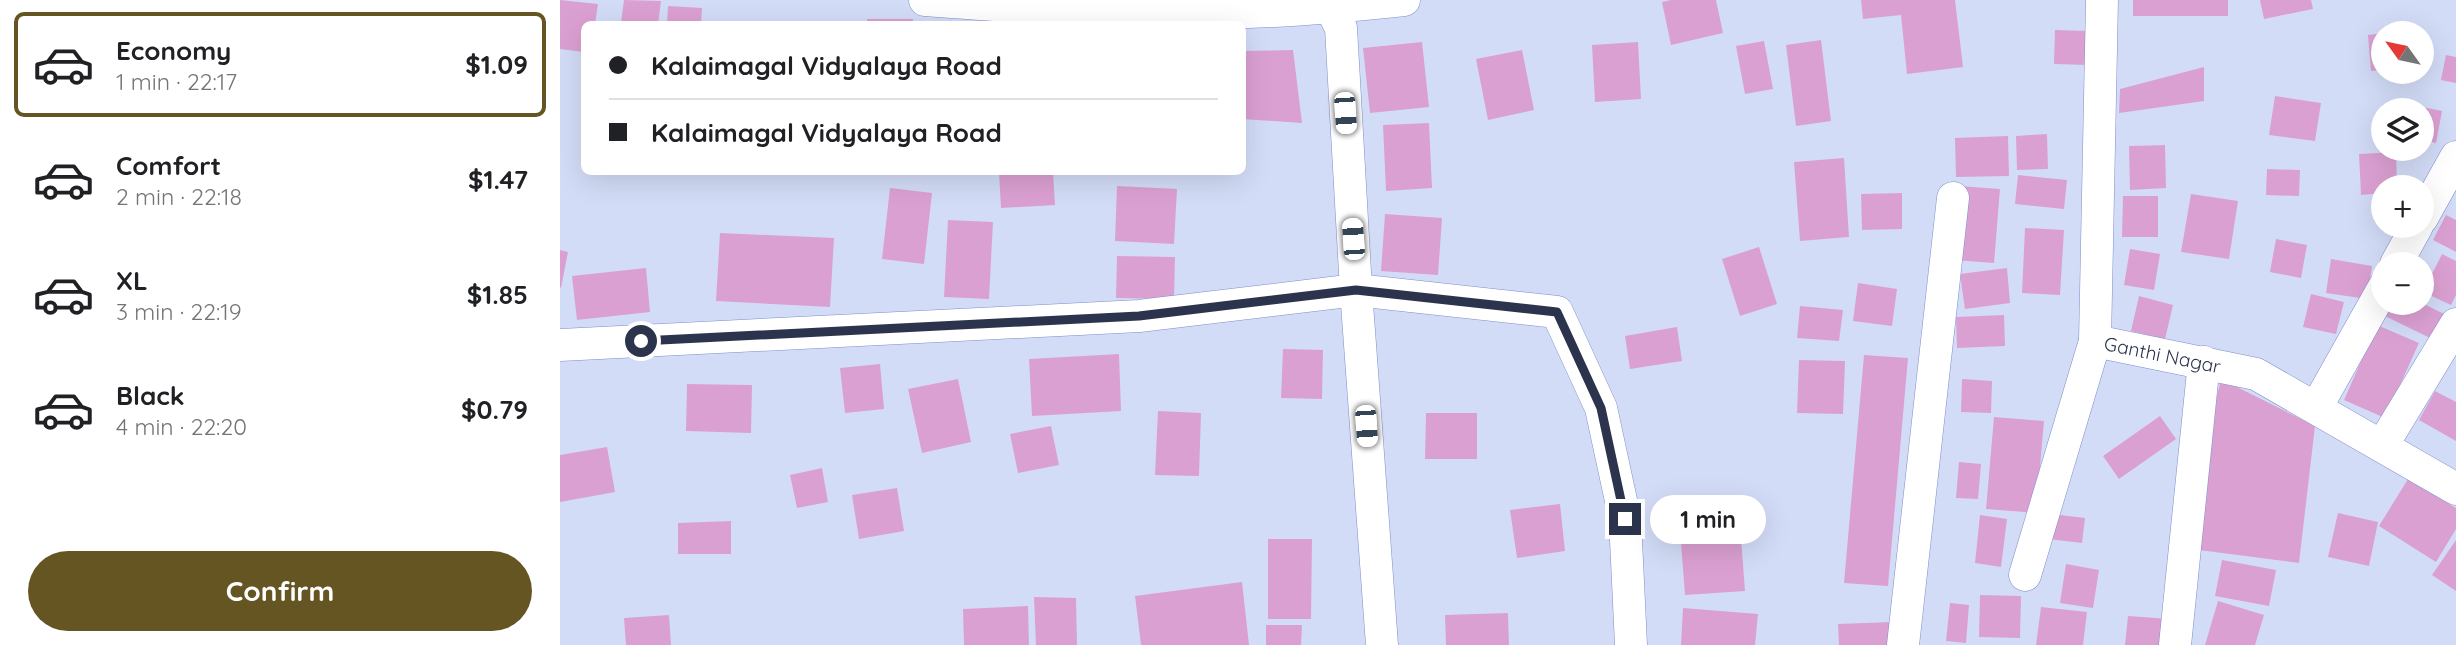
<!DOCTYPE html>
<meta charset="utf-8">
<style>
body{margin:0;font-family:Quicksand,sans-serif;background:#f2f2f2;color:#202124;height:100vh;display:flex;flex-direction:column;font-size:26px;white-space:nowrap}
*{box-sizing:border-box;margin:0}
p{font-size:23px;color:#757577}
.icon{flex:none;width:38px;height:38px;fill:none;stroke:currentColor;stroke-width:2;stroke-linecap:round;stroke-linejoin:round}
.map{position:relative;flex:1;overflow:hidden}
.drawer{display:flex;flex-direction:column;background:#fff;width:560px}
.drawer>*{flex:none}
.top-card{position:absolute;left:21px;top:21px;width:665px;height:154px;border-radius:10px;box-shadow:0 7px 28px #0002;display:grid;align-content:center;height:154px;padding:0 28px;background:#fff}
.needle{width:46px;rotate:303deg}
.fabs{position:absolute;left:1811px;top:21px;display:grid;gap:14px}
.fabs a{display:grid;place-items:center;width:63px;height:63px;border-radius:50%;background:#fff;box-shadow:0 7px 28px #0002;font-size:35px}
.end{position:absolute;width:32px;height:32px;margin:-16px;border:9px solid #2c334d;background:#fff;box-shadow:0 0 0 4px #fff}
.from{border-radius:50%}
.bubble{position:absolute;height:49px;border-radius:24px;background:#fff;box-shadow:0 7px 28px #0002;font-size:23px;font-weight:700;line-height:49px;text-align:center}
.car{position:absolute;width:21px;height:42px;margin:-21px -10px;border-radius:9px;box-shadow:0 0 5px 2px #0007;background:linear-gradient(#fff 24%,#345 0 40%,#fff 0 76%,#345 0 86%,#fff 0)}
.top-card b{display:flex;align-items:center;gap:24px;height:66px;font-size:26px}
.top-card b+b{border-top:2px solid #e0e0e0}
.top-card i{width:18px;height:18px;background:#202124}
ul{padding:12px 0 0;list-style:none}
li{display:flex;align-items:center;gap:21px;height:105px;margin:0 14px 10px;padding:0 14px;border:4px solid transparent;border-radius:10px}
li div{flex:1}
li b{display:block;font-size:26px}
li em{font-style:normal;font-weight:700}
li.active{border-color:#655522}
li>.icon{width:63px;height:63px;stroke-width:1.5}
.action{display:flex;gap:14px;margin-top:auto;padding:14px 28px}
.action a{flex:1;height:80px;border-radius:42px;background:#655522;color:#fff;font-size:28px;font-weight:700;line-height:80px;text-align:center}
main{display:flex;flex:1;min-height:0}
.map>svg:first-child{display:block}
</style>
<main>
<section class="drawer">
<ul>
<li class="active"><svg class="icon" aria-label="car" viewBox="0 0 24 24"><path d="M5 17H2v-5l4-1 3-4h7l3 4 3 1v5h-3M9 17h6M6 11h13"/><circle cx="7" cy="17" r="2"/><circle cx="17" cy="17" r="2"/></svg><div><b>Economy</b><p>1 min · 22:17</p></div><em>$1.09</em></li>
<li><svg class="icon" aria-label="car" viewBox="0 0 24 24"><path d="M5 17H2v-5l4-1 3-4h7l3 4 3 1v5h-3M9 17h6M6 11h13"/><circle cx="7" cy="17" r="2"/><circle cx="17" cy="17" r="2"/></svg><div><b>Comfort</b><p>2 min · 22:18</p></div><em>$1.47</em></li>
<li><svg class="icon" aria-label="car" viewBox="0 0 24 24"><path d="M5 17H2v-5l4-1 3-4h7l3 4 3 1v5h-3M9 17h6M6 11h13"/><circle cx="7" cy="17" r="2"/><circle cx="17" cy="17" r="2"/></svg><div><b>XL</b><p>3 min · 22:19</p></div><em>$1.85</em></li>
<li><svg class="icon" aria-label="car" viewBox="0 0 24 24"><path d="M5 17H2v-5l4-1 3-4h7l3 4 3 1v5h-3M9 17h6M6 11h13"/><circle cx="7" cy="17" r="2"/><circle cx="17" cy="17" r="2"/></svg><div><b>Black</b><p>4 min · 22:20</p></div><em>$0.79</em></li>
</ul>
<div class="action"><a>Confirm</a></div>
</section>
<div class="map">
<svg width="1896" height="645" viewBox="0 0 1896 645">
<rect width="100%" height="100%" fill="#d3dcf7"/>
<!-- building -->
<path fill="#dba0d2" d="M0,0L38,4L35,24H24V52L0,49Z
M64,0L101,1L98,24L61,23Z
M1111,0H1156L1163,33L1111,45L1102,2Z
M1301,0H1395L1403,67L1347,74L1341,15L1303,19Z
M1573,0H1668V16H1573Z
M1700,0H1751L1753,9L1704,19Z
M108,6L142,8L141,24H107Z
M307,19H353V24H307Z
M1495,30L1529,31L1528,65L1494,64Z
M1824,33V70L1811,71L1808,35Z
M1261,40L1271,121L1236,126L1226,45Z
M1204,41L1213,89L1185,94L1176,46Z
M862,42L869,107L810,113L803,48Z
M1078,42L1081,99L1035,102L1032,45Z
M733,50L742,123L682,119V51Z
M962,50L974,110L928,120L916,59Z
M1886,55L1896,57V83L1881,80Z
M1644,67V101L1559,113L1560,89Z
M1715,96L1761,103L1755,141L1709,135Z
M1852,105L1882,111L1876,143L1862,140V110H1851Z
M869,123L872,188L826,191L823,125Z
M1487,134L1488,169L1457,170L1456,136Z
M1448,136L1449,176L1396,177L1395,138Z
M1605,145L1606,188L1570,190L1569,146Z
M1836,152L1837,187H1824V193L1801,195L1799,154Z
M1284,158L1289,237L1240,241L1234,162Z
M1707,169L1740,170L1739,196L1706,195Z
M439,172H493L495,205L441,208Z
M1458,175L1507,180L1504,209L1455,204Z
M557,186L617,189L614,244L555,241Z
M1399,186L1440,189L1434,263L1394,260Z
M330,188L372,193L364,264L322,259Z
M1342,193V229L1302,230L1301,194Z
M1631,194L1678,201L1669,259L1621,252Z
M1563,196H1598V237H1562Z
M825,214L882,218L878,275L821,271Z
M1886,215L1896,220V252L1873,240Z
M388,220L433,222L429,299L384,297Z
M1465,228L1504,230L1500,295L1462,293Z
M160,233L274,238L270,307L156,301Z
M1716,239L1747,245L1741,278L1710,272Z
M1199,247L1217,304L1180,316L1162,259Z
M1570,249L1600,254L1594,290L1564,285Z
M0,250L8,252L1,288L0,287Z
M1882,254L1896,261V295L1891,305L1863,292Z
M557,256L615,257L614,299L556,298Z
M1771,259L1812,266L1807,299L1766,293Z
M86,268L90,312L17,320L12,276Z
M1447,268L1450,303L1405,309L1400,274Z
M1298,283L1337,289L1332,326L1293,321Z
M1751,294L1784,302L1776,334L1743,327Z
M1579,296L1613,305L1605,339L1571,331Z
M1830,303H1862L1884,314L1872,339L1823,315Z
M1240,306L1283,310L1279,341L1237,338Z
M1444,315L1445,346L1397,348L1396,317Z
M1817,325L1859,343L1825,418L1784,400Z
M1117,327L1122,361L1070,369L1065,336Z
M723,349L763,350L762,399L721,398Z
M559,354L561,411L472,416L469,359Z
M1304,355L1348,358L1328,586L1284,583Z
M1239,360L1285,361L1283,414L1237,413Z
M320,364L324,409L285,413L280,368Z
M398,379L411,442L362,453L348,389Z
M1402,379L1432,381L1431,413L1401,412Z
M1661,379L1755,426L1739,563L1639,550V473Z
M127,384L192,385L191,433L126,431Z
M1875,391L1896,402V441L1859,420Z
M598,411L641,413L639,476L595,475Z
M866,413H917V459H865Z
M1600,416L1616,439L1559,479L1543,456Z
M1434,417L1484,421L1476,513L1426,509Z
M491,426L499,465L458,473L450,434Z
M47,447L55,492L0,502V455Z
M1399,462L1421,464L1418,499L1396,498Z
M262,468L268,502L237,508L230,475Z
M1848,479L1896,508V529L1876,562L1819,526Z
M337,488L344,531L299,539L292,495Z
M1000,504L1005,551L957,558L950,510Z
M1778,513L1818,522L1809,566L1768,557Z
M1492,514L1525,518L1522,543L1489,539Z
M1420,515L1447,519L1441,567L1415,563Z
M171,521V554H118V523Z
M1180,525L1185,591L1125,595L1120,530Z
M708,539H752L751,619H708Z
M1896,540V591L1872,575Z
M1662,560L1716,570L1709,606L1655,596Z
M1506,564L1539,570L1533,608L1500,603Z
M682,582L689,645H581L575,596Z
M1420,595L1461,596L1460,638L1419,637Z
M474,597L516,598L517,645H476Z
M1658,601L1704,615L1695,645H1645Z
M1390,603L1409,605L1406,643L1386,641Z
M468,606L469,645H404L403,609Z
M1481,607L1527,612L1523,645H1476Z
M1123,608L1198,614L1195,645H1121Z
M948,613L949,645H886L885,615Z
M109,615L111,645H66L64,618Z
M1568,616L1610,619L1607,645H1565Z
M1332,622L1333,645H1279L1278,624Z
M706,625H742L741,645H706Z"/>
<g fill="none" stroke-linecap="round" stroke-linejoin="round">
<defs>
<g id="minor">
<path d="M365,0C459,7 553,14 647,13C713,13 779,7 844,0"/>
<path d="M771,0V8L781,28L796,290L822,645"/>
<path id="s1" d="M1542,0L1535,341L1696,374L1896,489"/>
<path d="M1862,218L1896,157"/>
<path d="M1836,264L1857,226"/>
<path d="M0,345L579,316L796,290L997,312L1041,408L1065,519L1071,645"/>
<path d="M1756,408L1824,287"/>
<path d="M1822,446L1896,324"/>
<path d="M1465,575L1535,341"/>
<path d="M1343,645L1393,198"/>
<path d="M1615,645L1644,362"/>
</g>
</defs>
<!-- minor casing -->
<use href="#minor" stroke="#7d8ecc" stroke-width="33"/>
<!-- minor -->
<use href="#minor" stroke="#fff" stroke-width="32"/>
</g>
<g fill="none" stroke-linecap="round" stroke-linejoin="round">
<!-- route -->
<path stroke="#2c334d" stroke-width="9" d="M81,341L579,316L796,290L997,312L1041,408L1065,519"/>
</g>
<g text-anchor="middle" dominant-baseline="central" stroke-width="5" stroke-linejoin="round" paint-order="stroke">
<!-- street labels -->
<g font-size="19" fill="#2c334d" stroke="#fefefe">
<text stroke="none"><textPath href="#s1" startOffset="410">Ganthi Nagar</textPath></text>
</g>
</g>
</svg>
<div class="fabs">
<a><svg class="needle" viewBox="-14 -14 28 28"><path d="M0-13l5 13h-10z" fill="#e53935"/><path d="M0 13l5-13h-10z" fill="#757577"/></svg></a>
<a><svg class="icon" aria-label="layers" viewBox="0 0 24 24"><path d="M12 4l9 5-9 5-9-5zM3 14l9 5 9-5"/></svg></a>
<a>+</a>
<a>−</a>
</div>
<i class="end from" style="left:81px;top:341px"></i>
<i class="end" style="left:1065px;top:519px"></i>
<div class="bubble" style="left:1090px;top:495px;width:116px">1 min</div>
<i class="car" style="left:785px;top:113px;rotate:176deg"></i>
<i class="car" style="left:793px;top:239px;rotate:356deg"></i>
<i class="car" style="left:806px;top:426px;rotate:176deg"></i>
<div class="top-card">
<b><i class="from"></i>Kalaimagal Vidyalaya Road</b>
<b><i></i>Kalaimagal Vidyalaya Road</b>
</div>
</div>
</main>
